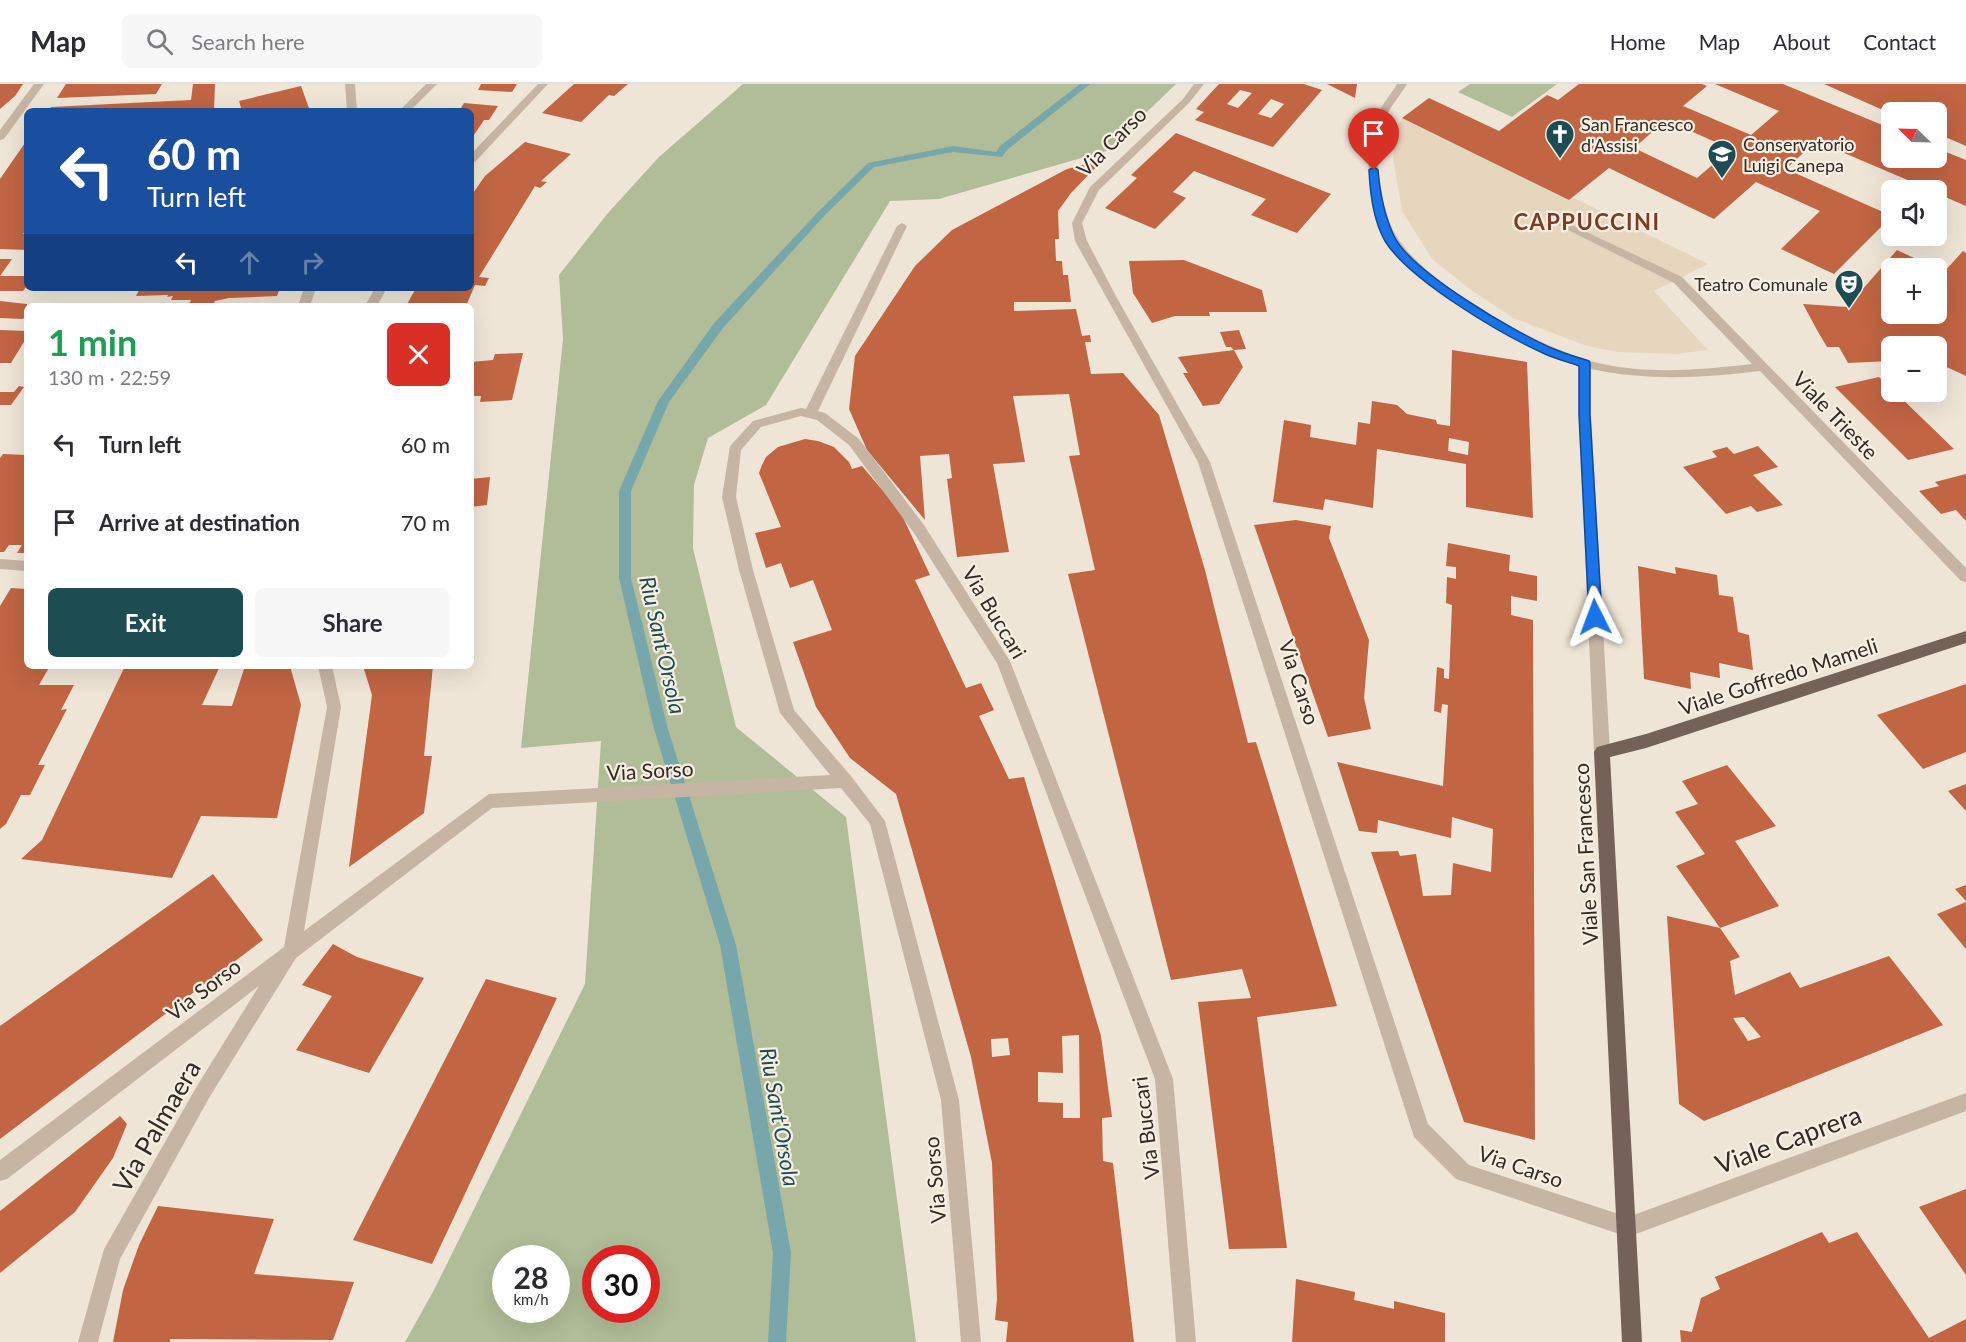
<!DOCTYPE html>
<meta charset="utf-8">
<style>
:root{--surface:#fff;--page:#f7f7f7;--text:#2b2b33;--muted:#7c7c81;--line:#e1e1e2;--accent:#1d4d52}
body{margin:0;font-family:Lato,sans-serif;background:var(--page);color:var(--text);height:100vh;display:flex;flex-direction:column;font-size:22px;white-space:nowrap}
*{box-sizing:border-box;margin:0}
p{font-size:20px;color:var(--muted)}
.icon{flex:none;width:33px;height:33px;fill:none;stroke:currentColor;stroke-width:2;stroke-linecap:round;stroke-linejoin:round}
.map{position:relative;flex:1;overflow:hidden}
.drawer{position:absolute;left:24px;top:219px;width:450px;height:366px;display:flex;flex-direction:column;background:var(--surface);border-radius:9px;box-shadow:0 6px 24px #0002}
.drawer>*{flex:none}
.hud{position:absolute;left:24px;top:24px;width:450px;height:183px;border-radius:9px;box-shadow:0 6px 24px #0002;background:#1a4fa0;color:#fff;overflow:hidden}
.needle{width:39px;rotate:293deg}
.tools{position:absolute;left:1881px;top:18px;display:grid;gap:12px}
.tools a{display:grid;place-items:center;width:66px;height:66px;border-radius:9px;background:var(--surface);box-shadow:0 6px 24px #0002;font-size:30px}
.speed{position:absolute;left:492px;top:1161px;display:flex;gap:12px;font-size:30px;font-weight:700;text-align:center}
.speed>*{display:grid;place-content:center;width:78px;height:78px;border-radius:50%;background:var(--surface);box-shadow:0 6px 24px #0002;line-height:1}
.speed small{font-size:15px;font-weight:400}
.speed .limit{border:9px solid #d22;background:#fff;color:#111}
.pin{position:absolute;display:grid;place-items:center;width:51px;height:51px;color:#fff;margin:-62px -26px;border-radius:50% 50% 50% 0;rotate:-45deg;box-shadow:0 0 6px #0007}
.pin .icon{rotate:45deg}
.me{position:absolute;width:66px;margin:-33px;rotate:357deg;stroke-linejoin:round;filter:drop-shadow(0 0 4px #0008)}
.turn{display:flex;align-items:center;gap:21px;height:126px;padding:0 24px;font-size:27px}
.turn .icon{width:78px;height:78px;stroke-width:2.5}
.turn b{display:block;font-size:42px;line-height:51px}
.lanes{display:flex;align-items:center;height:57px;padding:0 24px;background:#0003;justify-content:center;gap:30px;direction:ltr}
.lanes .off{opacity:.35}
.round{display:grid;place-items:center;flex:none;width:63px;height:63px;border-radius:9px;background:var(--page)}
.headline{display:flex;align-items:center;justify-content:space-between;height:102px;padding:0 24px}
h1{font-size:36px;font-weight:700;line-height:45px;color:#1e9e55}
.cta{display:flex;gap:12px;margin-top:auto;padding:12px 24px}
.cta a{flex:1;height:69px;border-radius:9px;background:var(--accent);color:#fff;font-size:24px;font-weight:700;line-height:69px;text-align:center}
.cta a+a{background:var(--page);color:var(--text)}
ul{padding:0;list-style:none}
li{display:flex;align-items:center;gap:18px;height:78px;padding:0 24px}
li div{flex:1}
li b{display:block;font-size:22px}
li em{font-style:normal}
header{display:flex;align-items:center;gap:36px;box-sizing:border-box;height:84px;padding:0 30px;background:var(--surface);border-bottom:2px solid var(--line)}
header strong{font-size:28px}
nav{display:flex;gap:33px;margin-inline-start:auto;font-size:21px}
.search{width:420px;height:54px;background:var(--page);display:flex;align-items:center;gap:15px;box-sizing:border-box;padding:0 21px;border-radius:9px;color:var(--muted);font-size:22px}
.map>svg:first-child{display:block}
.green{fill:#b0bd98;fill-rule:evenodd}
.plaza{fill:#e7d6be}
.lines{fill:none;stroke-linecap:round;stroke-linejoin:round}
.stream{fill:#77a7ab;fill-rule:evenodd}
.building{fill:#c16543;fill-rule:evenodd}
.minor{fill:#c7b5a4;fill-rule:evenodd}
.major{fill:#746157;fill-rule:evenodd}
.route{fill:#1a73e8;stroke:#114b97;stroke-width:1.5}
.labels{text-anchor:middle;dominant-baseline:central;stroke-width:4.5;stroke-linejoin:round;paint-order:stroke}
.far-poi-label{font-size:18px;fill:#322a25;stroke:#f8efe3;text-anchor:start}
.street-label{font-size:21px;fill:#322a25;stroke:#f8efe3}
.far-district-label{font-size:22px;font-weight:bold;letter-spacing:1.5px;fill:#7e3a22;stroke:#f8efe3}
.water-label{font-size:22px;font-style:italic;fill:#1d4d52;stroke:#f8efe3}
.near-street-label{font-size:26px;fill:#322a25;stroke:#f8efe3}
</style>
<header>
<strong>Map</strong>
<div class="search"><svg class="icon" aria-label="search" viewBox="0 0 24 24"><circle cx="10" cy="10" r="6"/><path d="M15 15l6 6"/></svg>Search here</div>
<nav><a>Home</a><a>Map</a><a>About</a><a>Contact</a></nav>
</header>
<div class="map">
<svg width="1966" height="1258" viewBox="0 0 1966 1258">
<rect width="100%" height="100%" fill="#efe5d7"/>
<g class="green">
<path d="M743,0H1176L1106,67L939,115L890,117L766,321L708,354L694,401L693,464L736,643L846,733L916,1258H405L435,1204L585,900L601,657L521,664L563,255L559,191L608,129L659,73ZM506,1174H556V1226H506ZM596,1174H646V1226H596Z"/>
<polygon points="1470,0 1557,0 1512,33 1458,8"/>
</g>
<polygon class="plaza" points="1402,34 1569,116 1572,113 1708,180 1654,207 1708,266 1676,270 1617,268 1587,262 1513,234 1467,203 1432,175 1402,127 1393,74 1394,50"/>
<g class="lines">
<polygon class="stream" points="1080,0 1090,0 1007,66 1002,73 953,68 874,83 824,132 723,244 669,318 631,407 631,494 668,645 736,861 791,1169 786,1258 768,1258 773,1169 720,861 654,645 619,494 619,407 658,317 715,238 818,128 868,79 953,62 996,68 1000,62"/>
</g>
<g class="building">
<polygon points="0,0 23,0 15,12 0,25"/>
<polygon points="66,0 162,0 156,10 57,14"/>
<polygon points="193,0 215,0 214,27 48,27 51,23 191,16"/>
<polygon points="481,0 517,0 512,8 478,6"/>
<polygon points="574,0 628,0 614,12 609,11 581,38 542,29"/>
<path d="M1219,0H1304L1322,6L1273,63L1195,36L1204,28L1196,25ZM1240,6L1252,9L1238,24L1227,20ZM1271,15L1284,20L1271,34L1258,30Z"/>
<polygon points="1327,0 1357,0 1355,14"/>
<path d="M1579,0H1702L1707,2L1683,22L1751,51L1779,27L1715,0H1783L1892,45V74H1936V64L1966,76V122L1936,109V106H1931L1816,57L1786,85L1892,132L1834,190L1781,165L1820,127L1756,98L1714,135L1609,84L1569,116L1402,34L1429,14L1499,47L1547,11L1558,16ZM1666,36L1731,65L1697,94L1634,64Z"/>
<polygon points="1824,0 1966,0 1966,62 1936,49 1936,28 1892,30"/>
<polygon points="301,2 310,27 242,27 239,17"/>
<polygon points="464,19 498,22 489,36 484,36 474,51 471,51 471,27 459,27"/>
<polygon points="1176,49 1331,110 1297,149 1251,131 1266,115 1194,87 1173,108 1186,114 1155,145 1105,124 1137,94 1131,91"/>
<polygon points="27,56 27,145 23,150 27,150 27,166 0,165 0,95"/>
<polygon points="525,58 571,70 541,97 547,98 540,104 535,102 479,193 489,194 485,202 475,201 466,222 406,222 416,204 471,204 471,112 485,92"/>
<polygon points="1103,76 1071,109 1058,127 1059,155 1055,155 1056,177 1062,177 1063,191 1068,191 1071,218 1014,218 1014,227 1076,225 1082,252 1090,251 1091,258 1085,258 1091,290 1123,289 1159,331 1205,486 1248,659 1256,658 1337,922 1257,933 1287,1164 1229,1165 1198,918 1251,914 1242,885 1171,896 1068,490 1095,486 1069,372 1080,371 1069,310 1013,312 1025,378 993,380 1009,468 957,473 947,395 952,394 949,370 920,372 925,436 867,366 849,325 855,272 915,182 952,146 1067,85"/>
<path d="M1897,166L1944,188L1963,167L1966,169V292L1936,278V262H1892V277L1848,279L1839,263H1827L1817,246L1803,220L1847,223ZM1892,184H1936V230H1892Z"/>
<polygon points="0,175 12,175 0,192 27,192 27,202 23,207 0,207"/>
<polygon points="1184,176 1262,206 1267,228 1209,228 1210,232 1175,232 1152,239 1133,209 1129,177"/>
<polygon points="140,204 280,204 277,212 229,214 215,217 214,219 189,220 191,216 171,216 173,212 167,213 168,211 136,212"/>
<polygon points="0,217 27,220 27,230 23,235 0,234"/>
<polygon points="0,246 27,247 27,253 11,279 0,279"/>
<polygon points="1239,246 1246,265 1234,266 1231,263 1226,263 1220,248"/>
<polygon points="1234,266 1243,283 1219,320 1203,322 1183,289 1188,289 1178,273"/>
<path d="M1452,266L1527,278L1533,434L1466,423V380L1377,365L1373,424L1325,415L1323,426L1273,418L1284,336L1311,341L1310,353L1356,361L1358,338L1370,340L1372,317L1397,321L1407,330L1436,336L1437,340L1450,342ZM1449,354L1469,358L1468,371L1448,367Z"/>
<polygon points="523,269 512,316 480,318 481,312 471,312 471,278 493,276 495,270"/>
<polygon points="1879,293 1892,305 1892,308 1895,308 1954,365 1908,376 1835,303"/>
<polygon points="19,302 24,303 11,321 0,321 0,308 14,308"/>
<path d="M805,355L818,357L834,363L849,378L852,385L862,382L900,427L930,491L915,496L966,604L981,599L994,626L979,632L1009,695L1024,693L1101,952L1112,1033L1102,1034L1103,1077L1113,1079L1134,1258H1006L1008,1238L995,1236L997,1215L992,1079L971,973L896,710L850,674L816,623L793,558L832,546L813,496L790,504L781,479L766,484L755,449L781,443L759,389L762,381L766,373L778,363ZM1079,951L1080,1034H1063V1019L1038,1018V988L1063,989L1062,952ZM1008,954L1010,971L992,973L991,955Z"/>
<polygon points="1758,362 1778,383 1753,391 1783,421 1757,428 1751,422 1726,430 1683,383 1717,373 1712,367 1727,363 1734,370"/>
<polygon points="3,370 27,371 27,469 17,469 22,461 9,461 4,468 0,468 0,374"/>
<polygon points="1966,390 1966,437 1956,426 1941,430 1919,407 1939,402 1935,398"/>
<polygon points="490,393 487,421 471,423 471,395"/>
<polygon points="1296,436 1331,442 1329,454 1369,556 1364,614 1371,645 1328,653 1254,441"/>
<polygon points="1448,459 1510,471 1509,487 1537,492 1537,517 1511,512 1511,531 1533,536 1535,1056 1464,1038 1371,768 1398,767 1400,772 1416,770 1423,812 1451,811 1453,779 1491,788 1493,745 1452,733 1451,754 1378,736 1377,749 1359,747 1337,678 1443,702 1448,621 1442,620 1441,629 1434,627 1437,583 1444,585 1444,594 1449,595 1452,521 1446,519 1447,493 1456,495 1456,483 1446,482"/>
<polygon points="1638,482 1676,490 1675,483 1717,491 1719,511 1733,513 1738,548 1749,551 1753,586 1719,579 1720,594 1690,588 1691,605 1644,595"/>
<polygon points="11,504 27,505 27,582 50,582 39,601 74,601 61,626 67,625 38,681 45,681 30,711 21,711 6,740 0,745 0,522"/>
<polygon points="125,582 220,582 202,621 232,622 245,582 290,582 301,621 277,734 201,732 172,794 21,775 42,756"/>
<polygon points="363,582 433,582 424,672 432,672 424,729 349,783 372,611"/>
<polygon points="1966,600 1966,668 1923,685 1877,631"/>
<path d="M1727,681L1776,742L1735,757L1779,822L1720,844L1740,873L1730,877L1735,911L1790,888L1800,904L1889,872L1943,941L1704,1037L1679,1020L1667,832L1720,844L1676,782L1705,770L1675,728L1698,720L1682,697ZM1744,933L1761,953L1748,957L1733,934Z"/>
<polygon points="1966,700 1966,727 1948,707"/>
<polygon points="213,790 263,856 0,1055 0,942"/>
<polygon points="1966,801 1966,817 1955,805"/>
<polygon points="1966,818 1966,865 1937,830"/>
<polygon points="333,860 357,873 424,894 369,989 296,966 332,912 302,901"/>
<polygon points="486,895 557,914 432,1180 353,1156"/>
<polygon points="120,1032 127,1040 113,1074 75,1128 0,1189 0,1127"/>
<polygon points="1966,1105 1966,1191 1919,1123"/>
<polygon points="158,1122 274,1135 254,1190 354,1198 333,1256 170,1255 170,1258 113,1258 123,1206 139,1161"/>
<polygon points="1822,1148 1829,1159 1857,1148 1929,1254 1966,1235 1966,1258 1681,1258 1680,1246 1692,1248 1701,1214 1720,1205 1715,1193"/>
<polygon points="1296,1195 1355,1208 1354,1216 1394,1225 1394,1217 1445,1229 1445,1258 1292,1258"/>
</g>
<g class="lines">
<g class="minor">
<polygon points="34,0 44,0 4,55 0,56 0,46"/>
<polygon points="345,0 355,0 357,27 347,27"/>
<polygon points="426,0 437,0 410,27 399,27"/>
<polygon points="538,0 548,0 475,78 471,79 471,70"/>
<polygon points="1194,0 1204,0 1189,19 1099,106 1082,139 1087,157 1117,214 1210,378 1428,1040 1469,1081 1628,1133 1966,1009 1966,1027 1628,1153 1456,1095 1414,1053 1198,378 1075,157 1072,139 1090,103 1183,15"/>
<path d="M1397,0H1407C1398,15 1384,30 1380,47C1373,74 1382,130 1397,153C1426,201 1540,264 1594,278C1645,291 1700,286 1752,280L1674,199L1554,139L1555,137H1563L1682,193L1966,484V498L1961,497L1760,287C1703,294 1647,297 1591,285V331L1610,668L1607,673L1602,675L1597,673L1594,668L1579,331V282C1545,272 1515,254 1484,236C1423,199 1373,167 1369,89C1369,76 1366,61 1370,48C1374,30 1388,15 1397,0Z"/>
<polygon points="902,139 907,142 818,327 825,329 859,355 924,441 1010,577 1173,995 1196,1258 1176,1258 1155,995 997,579 914,449 849,361 817,336 801,332 761,343 741,366 736,413 753,486 794,626 851,692 885,737 959,1016 981,1258 961,1258 941,1016 870,740 841,704 492,724 296,874 209,1014 120,1175 98,1258 78,1258 104,1165 197,1002 259,902 7,1095 0,1097 0,1076 284,863 327,623 318,582 332,582 341,623 304,847 489,710 830,691 780,629 739,486 722,413 730,362 753,337 801,324 806,325 897,142"/>
<polygon points="304,204 316,204 310,222 298,222"/>
<polygon points="375,204 387,204 377,222 365,222"/>
<polygon points="0,475 27,477 27,487 0,485"/>
</g>
<polygon class="major" points="1966,547 1966,559 1646,664 1610,673 1642,1258 1622,1258 1594,668 1597,663 1646,650"/>
</g>
<path class="route" d="M1374,83L1378,86C1380,109 1384,131 1394,152C1410,187 1517,250 1554,265C1565,270 1577,273 1589,277L1590,279V331L1602,533L1600,537H1591L1589,533L1579,331V282C1568,278 1556,275 1545,270C1502,251 1409,196 1385,157C1373,136 1370,109 1369,86Z"/>
<defs>
<g id="church-pin" transform="scale(1.5)"><path d="M0 17L-7.5 6A9.5 9.5 0 1 1 7.5 6Z" fill="#1d4d52" stroke="#f8efe3"/><path d="M-1.2-6h2.4v3.5h3.3v2.4h-3.3V6h-2.4V-.1h-3.3v-2.4h3.3Z" fill="#fff"/></g>
<g id="university-pin" transform="scale(1.5)"><path d="M0 17L-7.5 6A9.5 9.5 0 1 1 7.5 6Z" fill="#1d4d52" stroke="#f8efe3"/><path d="M0-5L7-2L0 1L-7-2ZM-4 1L0 2.5L4 1V4Q0 6-4 4Z" fill="#fff"/></g>
<g id="theatre-pin" transform="scale(1.5)"><path d="M0 17L-7.5 6A9.5 9.5 0 1 1 7.5 6Z" fill="#1d4d52" stroke="#f8efe3"/><path d="M-5-5.5Q0-4 5-5.5V0Q5 5 0 6Q-5 5-5 0ZM-3.3-2.5H-1v1.5H-3.3ZM1-2.5H3.3v1.5H1ZM-2.8 1Q0 5.5 2.8 1Z" fill="#fff"/></g>
</defs>
<g fill-rule="evenodd">
<use href="#church-pin" x="1560" y="50"/>
<use href="#university-pin" x="1722" y="70"/>
<use href="#theatre-pin" x="1849" y="200"/>
</g>
<g class="labels">
<g class="far-poi-label">
<text x="1581" y="40">San Francesco<tspan x="1581" dy="21">d'Assisi</tspan></text>
<text x="1743" y="60">Conservatorio<tspan x="1743" dy="21">Luigi Canepa</tspan></text>
<text x="1828" y="200" text-anchor="end">Teatro Comunale</text>
</g>
<g class="street-label">
<text transform="translate(1111 57) rotate(-45)">Via Carso</text>
<text transform="translate(1836 331) rotate(46)">Viale Trieste</text>
<text transform="translate(995 528) rotate(59)">Via Buccari</text>
<text transform="translate(1778 592) rotate(-18)">Viale Goffredo Mameli</text>
<text transform="translate(1300 598) rotate(72)">Via Carso</text>
<text transform="translate(650 686) rotate(-3)">Via Sorso</text>
<text transform="translate(1585 770) rotate(-93)">Viale San Francesco</text>
<text transform="translate(203 905) rotate(-37)">Via Sorso</text>
<text transform="translate(1145 1044) rotate(-97)">Via Buccari</text>
<text transform="translate(1521 1082) rotate(19)">Via Carso</text>
<text transform="translate(934 1096) rotate(-95)">Via Sorso</text>
</g>
<g class="far-district-label">
<text x="1587" y="137">CAPPUCCINI</text>
</g>
<g class="water-label">
<text transform="translate(663 561) rotate(77)">Riu Sant'Orsola</text>
<text transform="translate(780 1033) rotate(80)">Riu Sant'Orsola</text>
</g>
<g class="near-street-label">
<text transform="translate(156 1042) rotate(-60)">Via Palmaera</text>
<text transform="translate(1788 1055) rotate(-20)">Viale Caprera</text>
</g>
</g>
</svg>
<div class="tools">
<a><svg class="needle" viewBox="-14 -14 28 28"><path d="M0-13l5 13h-10z" fill="#e53935"/><path d="M0 13l5-13h-10z" fill="#7c7c81"/></svg></a>
<a><svg class="icon" aria-label="sound" viewBox="0 0 24 24"><path d="M4 9h4l5-4v14l-5-4H4zM17 9q2 3 0 6"/></svg></a>
<a>+</a>
<a>−</a>
</div>
<div class="speed"><div>28<small>km/h</small></div><div class="limit">30</div></div>
<div class="pin" style="left:1374px;top:86px;background:#d93025"><svg class="icon" aria-label="arrive" viewBox="0 0 24 24"><path d="M6 21V4h12l-3 4 3 4H6"/></svg></div>
<svg class="me" style="left:1595px;top:533px" viewBox="-20 -20 40 40"><path d="M0-17L14 15 0 8-14 15z" fill="#1a73e8" stroke="#fff" stroke-width="4"/></svg>
<div class="hud">
<div class="turn"><svg class="icon" aria-label="left" viewBox="0 0 24 24"><path d="M17 20v-9H6M10 6l-5 5 5 5"/></svg><div><b>60 m</b>Turn left</div></div>
<div class="lanes"><svg class="icon" aria-label="left" viewBox="0 0 24 24"><path d="M17 20v-9H6M10 6l-5 5 5 5"/></svg><svg class="icon off" aria-label="ahead" viewBox="0 0 24 24"><path d="M12 20V5M6 11l6-6 6 6"/></svg><svg class="icon off" aria-label="right" viewBox="0 0 24 24"><path d="M7 20v-9h11M14 6l5 5-5 5"/></svg></div>
</div>
<section class="drawer">
<div class="headline"><div><h1>1 min</h1><p>130 m · 22:59</p></div><a class="round" style="background:#d93025;color:#fff"><svg class="icon" aria-label="close" viewBox="0 0 24 24"><path d="M6 6l12 12M18 6L6 18"/></svg></a></div>
<ul>
<li><svg class="icon" aria-label="left" viewBox="0 0 24 24"><path d="M17 20v-9H6M10 6l-5 5 5 5"/></svg><div><b>Turn left</b></div><em>60 m</em></li>
<li><svg class="icon" aria-label="arrive" viewBox="0 0 24 24"><path d="M6 21V4h12l-3 4 3 4H6"/></svg><div><b>Arrive at destination</b></div><em>70 m</em></li>
</ul>
<div class="cta"><a>Exit</a><a>Share</a></div>
</section>
</div>
